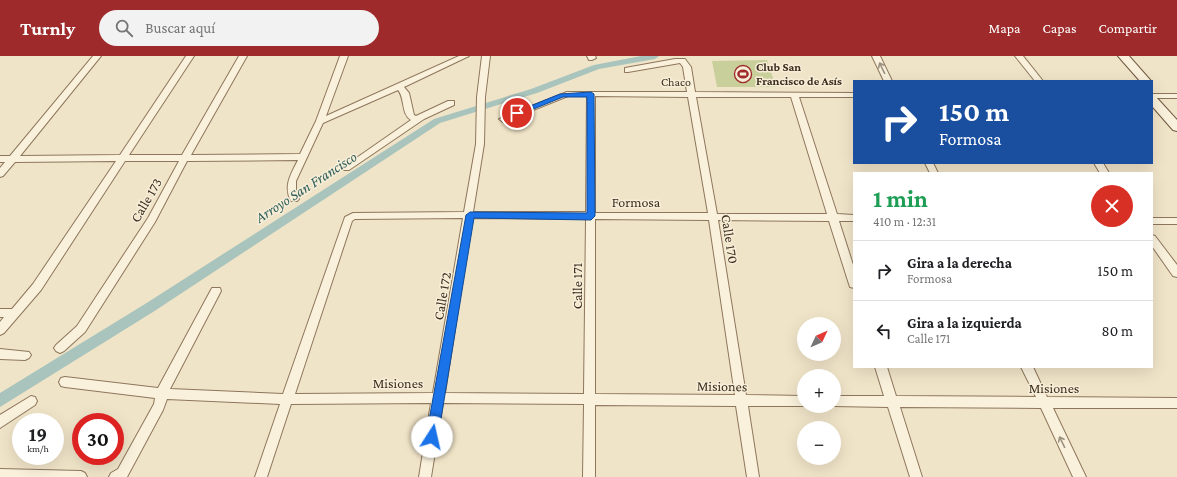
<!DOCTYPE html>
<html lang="es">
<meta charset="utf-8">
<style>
:root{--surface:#fff;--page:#f2f2f2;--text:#202124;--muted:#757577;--line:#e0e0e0;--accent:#9e2a2b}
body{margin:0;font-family:"Crimson Pro",serif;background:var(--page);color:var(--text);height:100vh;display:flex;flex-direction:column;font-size:15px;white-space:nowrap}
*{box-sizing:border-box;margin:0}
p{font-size:13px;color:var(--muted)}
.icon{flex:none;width:22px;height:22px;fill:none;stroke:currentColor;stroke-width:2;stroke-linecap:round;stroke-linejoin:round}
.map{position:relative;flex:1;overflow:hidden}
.sheet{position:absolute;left:853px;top:116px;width:300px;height:196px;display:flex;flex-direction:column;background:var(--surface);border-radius:0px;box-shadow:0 4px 16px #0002}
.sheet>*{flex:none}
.guide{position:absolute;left:853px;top:24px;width:300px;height:84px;border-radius:0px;box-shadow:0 4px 16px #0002;background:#1a4fa0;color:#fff;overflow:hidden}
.needle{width:26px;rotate:46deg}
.tools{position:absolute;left:797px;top:261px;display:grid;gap:8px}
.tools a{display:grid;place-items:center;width:44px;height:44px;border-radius:50%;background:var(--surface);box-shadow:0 4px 16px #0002;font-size:20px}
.speed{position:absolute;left:12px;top:357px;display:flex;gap:8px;font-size:20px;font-weight:700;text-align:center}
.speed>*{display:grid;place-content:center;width:52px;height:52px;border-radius:50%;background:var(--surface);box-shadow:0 4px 16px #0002;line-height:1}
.speed small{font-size:10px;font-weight:400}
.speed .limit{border:6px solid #d22;background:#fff;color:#111}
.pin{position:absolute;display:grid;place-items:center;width:34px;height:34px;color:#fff;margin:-17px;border:2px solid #fff;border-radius:50%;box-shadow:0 1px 4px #0007}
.me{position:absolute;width:44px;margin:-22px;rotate:10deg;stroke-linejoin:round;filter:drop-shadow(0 0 3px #0008)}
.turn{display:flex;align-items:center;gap:14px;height:84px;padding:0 20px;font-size:18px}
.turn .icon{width:52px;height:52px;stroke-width:2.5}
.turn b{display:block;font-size:28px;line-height:34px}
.round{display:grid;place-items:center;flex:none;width:42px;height:42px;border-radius:21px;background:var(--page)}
.head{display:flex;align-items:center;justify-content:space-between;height:68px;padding:0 20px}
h1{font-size:24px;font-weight:700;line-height:30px;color:#1e9e55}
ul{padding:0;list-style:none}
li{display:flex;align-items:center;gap:12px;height:60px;padding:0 20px;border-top:1px solid var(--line)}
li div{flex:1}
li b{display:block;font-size:15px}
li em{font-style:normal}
header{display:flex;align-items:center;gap:24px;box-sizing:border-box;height:56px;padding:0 20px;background:var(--accent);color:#fff}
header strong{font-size:19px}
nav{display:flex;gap:22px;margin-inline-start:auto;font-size:14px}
.search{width:280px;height:36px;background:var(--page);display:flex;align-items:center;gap:10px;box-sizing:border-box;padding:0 14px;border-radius:22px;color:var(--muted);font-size:15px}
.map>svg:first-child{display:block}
.green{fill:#c9cf9b}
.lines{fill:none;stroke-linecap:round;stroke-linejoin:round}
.canal{fill:#a9c4bc;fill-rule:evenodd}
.street-casing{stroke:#8d765c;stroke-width:2}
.secondary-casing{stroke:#6f573f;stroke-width:2}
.street{fill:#faf1dc;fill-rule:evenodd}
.secondary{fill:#faf1dc;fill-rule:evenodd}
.oneway{stroke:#9c907e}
.route{fill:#1a73e8;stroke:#114b97}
.labels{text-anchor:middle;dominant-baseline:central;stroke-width:3;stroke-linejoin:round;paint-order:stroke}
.far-poi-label{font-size:12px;font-weight:bold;fill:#3d2e20;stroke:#f7eed8;text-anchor:start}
.far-street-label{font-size:12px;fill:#3d2e20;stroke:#f7eed8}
.street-label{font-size:14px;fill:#3d2e20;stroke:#f7eed8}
.water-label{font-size:15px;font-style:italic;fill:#2f5d5a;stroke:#f7eed8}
</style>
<header>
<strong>Turnly</strong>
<div class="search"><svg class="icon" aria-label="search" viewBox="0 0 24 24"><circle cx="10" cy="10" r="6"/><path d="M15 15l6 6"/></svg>Buscar aquí</div>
<nav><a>Mapa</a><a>Capas</a><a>Compartir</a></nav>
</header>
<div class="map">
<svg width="1177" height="421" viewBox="0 0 1177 421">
<rect width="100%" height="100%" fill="#f0e4c8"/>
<polygon class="green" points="767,4 776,31 717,31 712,5"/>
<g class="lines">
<polygon class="canal" points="641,0 659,0 655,3 599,13 537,37 440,67 153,256 0,351 0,337 145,248 434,63 531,33 594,9"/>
<g class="street-casing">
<g id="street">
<path d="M93,0H101L20,100L120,99L186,0H194L129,99H182L239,0H247L191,99L300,98L316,65L340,0H348L326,60L459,0H469L404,31L409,37L414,59L416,60L448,45H454V49L424,63L349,114H343L342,112L411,64C401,58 405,42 398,34L323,67L296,125V134L299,143L297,145H291C283,130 291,118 298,104L187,105L155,166L85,276L64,295L60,297L56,295L54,292L56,289L77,270L148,162L179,105H125L41,234L4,277L0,279V266L4,261H0V253H12L33,228L116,105L15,106L3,120L0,121V112L5,106H0V100H10Z"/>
<path d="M482,0H490L485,41L484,88L473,156H586L587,40H568L506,65L503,66L499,63L567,36H687L683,11L680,7L628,16H625V12L675,3H685L691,11L695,36L854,37V41H799L837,158L854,159V165H839L854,212V232L850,231L849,228L829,165L718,164L746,339L804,340V350H748L759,421H747L736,350L595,349V421H583L584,348L443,347L431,421H419L431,347L291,348L267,421H255L280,348L167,343L163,354L127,421H109L111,417L118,413L154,348L155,342L65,331L61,330L59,326L61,322L65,321L158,332L212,232H220L221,235L170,333L283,338L345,161L353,157L464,156L476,88L477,41ZM595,40L688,41L708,157H595ZM696,41H791L827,158H717ZM463,162L433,337L295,338L352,165L355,163ZM472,162L586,163L584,338L445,337ZM595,163L709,164L735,339L595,338Z"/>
<polygon points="587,0 595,0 596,2 592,4 589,4"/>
<polygon points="872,0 880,0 892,25 884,25"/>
<polygon points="1015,0 1023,0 1043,25 1035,25"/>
<rect x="1152" y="38" width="25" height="4"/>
<polygon points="925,107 933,107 938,117 930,117"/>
<polygon points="1094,107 1103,107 1109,117 1100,117"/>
<rect x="1152" y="162" width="25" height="6"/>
<polygon points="1152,179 1155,180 1177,209 1177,221 1173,220 1152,190"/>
<polygon points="0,293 29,296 31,299 29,302 25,304 0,303"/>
<polygon points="875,311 887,311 896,340 1036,341 1021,311 1033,311 1047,341 1177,342 1177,352 1053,352 1086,421 1073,421 1041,352 900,351 922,421 910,421 888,351 833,350 834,340 884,340"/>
<polygon points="31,340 35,341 37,345 35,349 0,372 0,359"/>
<polygon points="0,413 81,415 85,417 87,421 0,421"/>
</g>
</g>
<g class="secondary-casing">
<g id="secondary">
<polygon points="1118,0 1129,0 1151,25 1140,25"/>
<polygon points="1152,40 1156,41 1177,64 1177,75 1173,74 1152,50"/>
</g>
</g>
<use href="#street" class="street"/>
<use href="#secondary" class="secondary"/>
</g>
<defs><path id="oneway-shaft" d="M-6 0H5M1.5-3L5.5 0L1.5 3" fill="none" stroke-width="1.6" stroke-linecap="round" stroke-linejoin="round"/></defs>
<g class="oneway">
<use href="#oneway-shaft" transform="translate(882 12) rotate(-116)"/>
<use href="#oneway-shaft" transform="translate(1062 386) rotate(-116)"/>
</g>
<polygon class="route" points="591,36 594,38 595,160 591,164 474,162 438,381 436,385 432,387 428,385 426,381 466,159 470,156 587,157 587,41 563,41 519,59 513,57 560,38"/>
<defs>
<g id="stadium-ring" transform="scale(0.9)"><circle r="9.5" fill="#f7eed8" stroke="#9e2a2b" stroke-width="1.5"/><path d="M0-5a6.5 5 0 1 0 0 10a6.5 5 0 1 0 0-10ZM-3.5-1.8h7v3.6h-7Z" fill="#9e2a2b"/></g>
</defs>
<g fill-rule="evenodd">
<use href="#stadium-ring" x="743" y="18"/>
</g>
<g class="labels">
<g class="far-poi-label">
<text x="756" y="11">Club San<tspan x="756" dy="14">Francisco de Asís</tspan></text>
</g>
<g class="far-street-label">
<text x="676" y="26">Chaco</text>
</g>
<g class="street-label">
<text transform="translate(146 144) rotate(-60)">Calle 173</text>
<text x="636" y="146">Formosa</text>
<text transform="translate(730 183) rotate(81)">Calle 170</text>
<text transform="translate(577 230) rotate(-90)">Calle 171</text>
<text transform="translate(442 240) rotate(-80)">Calle 172</text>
<text x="398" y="327">Misiones</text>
<text transform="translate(722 330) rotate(1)">Misiones</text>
<text x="1054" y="332">Misiones</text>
</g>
<g class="water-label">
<text transform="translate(306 131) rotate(-33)">Arroyo San Francisco</text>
</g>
</g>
</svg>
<div class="tools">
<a><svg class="needle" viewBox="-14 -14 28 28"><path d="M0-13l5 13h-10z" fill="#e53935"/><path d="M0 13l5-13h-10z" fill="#757577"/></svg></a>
<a>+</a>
<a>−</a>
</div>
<div class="speed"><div>19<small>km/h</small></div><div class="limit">30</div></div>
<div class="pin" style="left:517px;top:57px;background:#d93025"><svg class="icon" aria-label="arrive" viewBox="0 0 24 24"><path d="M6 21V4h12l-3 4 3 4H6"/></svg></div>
<svg class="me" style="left:432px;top:381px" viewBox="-20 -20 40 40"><circle r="19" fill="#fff"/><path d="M0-13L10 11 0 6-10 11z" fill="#1a73e8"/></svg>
<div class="guide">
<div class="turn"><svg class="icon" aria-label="right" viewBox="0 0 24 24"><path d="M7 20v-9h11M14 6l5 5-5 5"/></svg><div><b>150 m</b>Formosa</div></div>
</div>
<section class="sheet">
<div class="head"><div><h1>1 min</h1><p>410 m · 12:31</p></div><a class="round" style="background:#d93025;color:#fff"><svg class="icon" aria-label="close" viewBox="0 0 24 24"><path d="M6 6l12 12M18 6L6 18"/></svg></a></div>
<ul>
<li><svg class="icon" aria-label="right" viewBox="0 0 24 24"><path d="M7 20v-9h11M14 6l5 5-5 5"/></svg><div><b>Gira a la derecha</b><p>Formosa</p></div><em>150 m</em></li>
<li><svg class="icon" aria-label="left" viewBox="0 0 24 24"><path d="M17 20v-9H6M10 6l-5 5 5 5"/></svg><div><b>Gira a la izquierda</b><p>Calle 171</p></div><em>80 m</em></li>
</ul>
</section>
</div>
